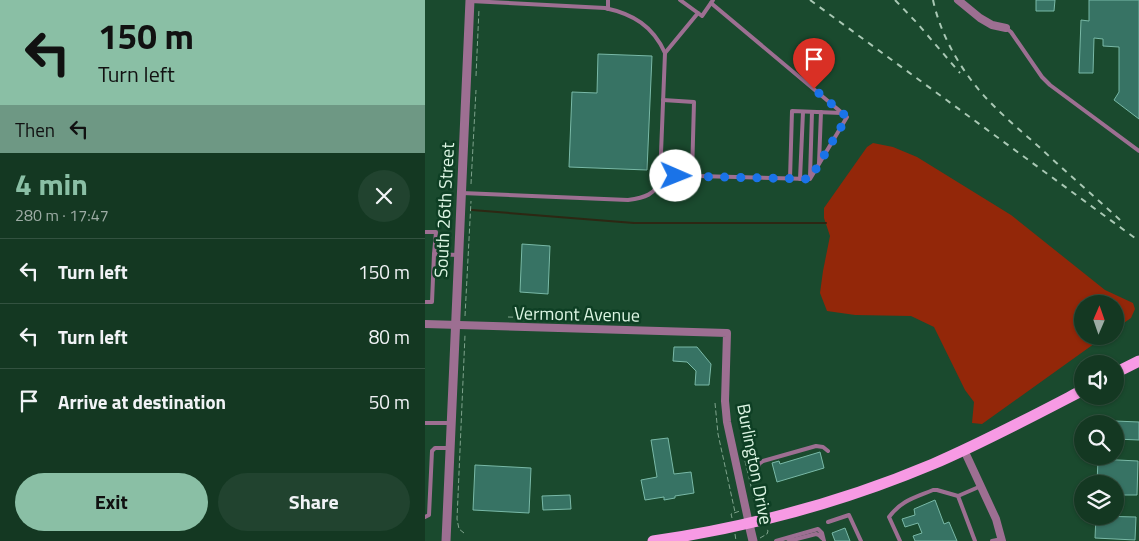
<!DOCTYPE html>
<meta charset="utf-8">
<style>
:root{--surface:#143822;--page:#21432f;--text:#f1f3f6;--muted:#9daca5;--line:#335240;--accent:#8abfa5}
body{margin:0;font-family:"Titillium Web",sans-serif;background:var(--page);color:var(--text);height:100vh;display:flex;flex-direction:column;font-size:19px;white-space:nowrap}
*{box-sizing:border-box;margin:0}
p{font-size:16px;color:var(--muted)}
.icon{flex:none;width:28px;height:28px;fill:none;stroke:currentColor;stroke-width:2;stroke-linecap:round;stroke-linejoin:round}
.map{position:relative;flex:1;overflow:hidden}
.panel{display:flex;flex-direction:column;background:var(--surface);width:425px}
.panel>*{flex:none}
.banner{background:#8abfa5;color:#111;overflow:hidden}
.needle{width:32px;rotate:2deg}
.controls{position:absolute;left:649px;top:295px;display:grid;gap:10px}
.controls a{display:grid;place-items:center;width:50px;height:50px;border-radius:50%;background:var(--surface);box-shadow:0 1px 4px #0004,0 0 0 1px var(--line);font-size:25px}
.pin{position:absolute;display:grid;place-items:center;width:42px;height:42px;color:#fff;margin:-51px -21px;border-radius:50% 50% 50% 0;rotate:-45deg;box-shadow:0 0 5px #0007}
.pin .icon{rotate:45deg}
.me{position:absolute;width:55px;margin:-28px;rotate:91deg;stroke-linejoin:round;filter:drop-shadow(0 0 4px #0008)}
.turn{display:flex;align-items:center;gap:18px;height:105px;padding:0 15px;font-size:22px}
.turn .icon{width:65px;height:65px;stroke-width:2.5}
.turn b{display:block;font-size:35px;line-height:42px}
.then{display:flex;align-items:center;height:48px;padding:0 15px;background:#0003;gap:10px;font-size:19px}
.round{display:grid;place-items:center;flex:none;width:52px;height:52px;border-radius:26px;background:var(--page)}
.head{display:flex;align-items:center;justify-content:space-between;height:85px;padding:0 15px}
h1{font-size:30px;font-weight:700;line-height:38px;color:var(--accent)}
.primary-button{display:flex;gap:10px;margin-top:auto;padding:10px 15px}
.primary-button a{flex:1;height:58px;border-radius:30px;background:var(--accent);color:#111;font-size:20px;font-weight:700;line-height:58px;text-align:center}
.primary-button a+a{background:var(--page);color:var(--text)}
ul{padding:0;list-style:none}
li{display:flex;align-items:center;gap:15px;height:65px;padding:0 15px;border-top:1px solid var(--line)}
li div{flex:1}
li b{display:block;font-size:19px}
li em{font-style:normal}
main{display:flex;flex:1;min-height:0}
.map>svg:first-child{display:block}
.green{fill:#932709}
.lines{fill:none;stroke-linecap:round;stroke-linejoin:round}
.stream{stroke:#2d2713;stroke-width:2}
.building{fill:#377364;stroke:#79b9a7}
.path{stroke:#7ea38c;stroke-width:1;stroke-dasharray:5 2.5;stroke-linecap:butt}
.service{stroke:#9d6f92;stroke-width:4}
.minor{stroke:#9d6f92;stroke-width:8}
.tertiary{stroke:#9d6f92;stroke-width:9}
.primary{stroke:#f79ae4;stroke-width:11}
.rail{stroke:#a9c8b4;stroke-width:2;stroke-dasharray:6 6;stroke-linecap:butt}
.route{stroke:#1a73e8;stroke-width:9;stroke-dasharray:0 16.2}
.labels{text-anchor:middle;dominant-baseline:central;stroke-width:5;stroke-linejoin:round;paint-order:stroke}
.street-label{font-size:18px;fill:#ddf6e4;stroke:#0e3f24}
</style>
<main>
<section class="panel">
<div class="banner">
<div class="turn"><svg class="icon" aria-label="left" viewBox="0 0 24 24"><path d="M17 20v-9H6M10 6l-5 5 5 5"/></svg><div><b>150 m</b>Turn left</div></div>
<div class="then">Then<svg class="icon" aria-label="left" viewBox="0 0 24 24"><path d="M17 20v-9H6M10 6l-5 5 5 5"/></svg></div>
</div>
<div class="head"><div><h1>4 min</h1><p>280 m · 17:47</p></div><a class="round"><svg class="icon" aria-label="close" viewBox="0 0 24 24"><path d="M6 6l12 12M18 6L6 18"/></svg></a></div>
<ul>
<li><svg class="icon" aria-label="left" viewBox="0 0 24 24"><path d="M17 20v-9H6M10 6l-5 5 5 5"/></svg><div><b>Turn left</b></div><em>150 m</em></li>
<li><svg class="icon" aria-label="left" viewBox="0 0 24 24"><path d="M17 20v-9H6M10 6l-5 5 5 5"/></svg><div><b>Turn left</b></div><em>80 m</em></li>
<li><svg class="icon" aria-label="arrive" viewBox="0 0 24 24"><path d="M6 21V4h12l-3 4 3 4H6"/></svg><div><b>Arrive at destination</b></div><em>50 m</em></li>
</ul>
<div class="primary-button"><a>Exit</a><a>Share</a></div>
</section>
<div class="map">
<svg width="714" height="541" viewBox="0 0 714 541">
<rect width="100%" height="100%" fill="#1a4a2e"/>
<polygon class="green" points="448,143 468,147 492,157 586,215 680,290 708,303 710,309 706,318 690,329 690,304 658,304 658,336 680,336 557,424 547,423 549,402 540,390 509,327 486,316 430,315 402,311 395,293 398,271 405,236 399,218 399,208 442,147"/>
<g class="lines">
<polyline class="stream" points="47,210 209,223 401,223"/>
</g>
<g class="building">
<polygon points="611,0 630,0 629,11 611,11"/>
<polygon points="664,0 714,0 714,119 689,100 694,92 694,47 678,46 678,39 669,38 668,73 654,73 656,20 664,21"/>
<polygon points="173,54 227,56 222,170 144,167 147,92 172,93"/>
<polygon points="97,244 125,246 123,294 95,292"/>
<polygon points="249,347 272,347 286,364 284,385 270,385 271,371 262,362 248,361"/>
<polygon points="690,421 714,422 714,440 690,439"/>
<polygon points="243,438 249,474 266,472 269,493 250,496 250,498 239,500 239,497 220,500 216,480 232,477 226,440"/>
<polygon points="395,452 399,468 352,482 347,463 354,461 355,464"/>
<polygon points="673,459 713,461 712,495 690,495 690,484 672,484"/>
<polygon points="50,465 106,468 104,513 48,510"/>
<polygon points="145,495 146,509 118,510 117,496"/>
<polygon points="510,500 519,524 524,522 532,541 490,541 488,536 497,533 493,523 480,527 477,519 490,515 489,509"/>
<polygon points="671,516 711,517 710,540 670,538"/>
<polygon points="420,528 425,541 410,541 407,533"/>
</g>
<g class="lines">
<g class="path">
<polyline points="51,76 54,9"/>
<polyline points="46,184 51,90"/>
<polyline points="40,316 46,201"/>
<polyline points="83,317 166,319"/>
<polyline points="290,403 293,434 310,512"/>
<polyline points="320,461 331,507 333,508 335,511"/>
<polyline points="307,518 306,514 315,511"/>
<polyline points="39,533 34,529 32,519 40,335"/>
<polyline points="310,534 311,541"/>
<polyline points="335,538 342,534 343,531 342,529"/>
</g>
<g class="service">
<polyline points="183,9 183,0"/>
<polyline points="273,13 277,16 288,0"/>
<polyline points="581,28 586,32 617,77 625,85 714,151"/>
<polyline points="240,53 273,13 255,0"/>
<polyline points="238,100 269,102 267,176"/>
<polyline points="394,163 396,112"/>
<polyline points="235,175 385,179 422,117 286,3"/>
<polyline points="385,177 387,112"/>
<polyline points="365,179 367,111 417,113"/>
<polyline points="375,179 378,112"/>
<path d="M37,193L203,200C218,198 232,195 235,178L240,53C228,26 208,14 180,8L45,1"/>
<polyline points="0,232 11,232 9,254"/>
<polyline points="0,302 7,302 9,254 33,255"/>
<polyline points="0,423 25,423"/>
<polyline points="334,466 334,464 338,461 391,446 398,447 403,451"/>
<polyline points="533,496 556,486"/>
<polyline points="0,517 4,515 7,451 10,448 24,448"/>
<polyline points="403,522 424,515 436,541"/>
<polyline points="363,539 368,540 391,534 394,535 397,538"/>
<polyline points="351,541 393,529 397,533 399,541"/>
<path d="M475,541L464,517C477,500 489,498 508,490H512L533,496L550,541"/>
<polyline points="567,541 577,539"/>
</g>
<g class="minor">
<polyline points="533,0 555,18 567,25 581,28"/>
<polyline points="0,324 302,333 300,401 302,422 324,524"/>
<polyline points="539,450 571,519 577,541"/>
</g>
<g class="tertiary">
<polyline points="324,524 328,541"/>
<polyline points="21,541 45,0"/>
</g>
<g class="primary">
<polyline points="690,373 714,361"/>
<path d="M228,541C325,527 418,502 508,464C559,442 608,416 658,390"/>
</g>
<g class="rail">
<polyline points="385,0 714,241"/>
<polyline points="470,0 492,23 535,73"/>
<path d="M508,0C516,37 537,72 562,99C578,116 596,131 613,146C640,171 668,195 695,220"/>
</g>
</g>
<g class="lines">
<polyline class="route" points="251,176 385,179 422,117 389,89"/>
</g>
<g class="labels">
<g class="street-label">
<text transform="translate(19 210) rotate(-87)">South 26th Street</text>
<text transform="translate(152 314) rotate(1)">Vermont Avenue</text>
<text transform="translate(330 464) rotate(79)">Burlington Drive</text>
</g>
</g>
</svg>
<div class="controls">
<a><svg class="needle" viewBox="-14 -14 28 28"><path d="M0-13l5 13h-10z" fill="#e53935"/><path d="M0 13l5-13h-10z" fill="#9daca5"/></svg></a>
<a><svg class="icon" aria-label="sound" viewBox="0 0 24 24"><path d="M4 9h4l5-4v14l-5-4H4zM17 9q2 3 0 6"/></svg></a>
<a><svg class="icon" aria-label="search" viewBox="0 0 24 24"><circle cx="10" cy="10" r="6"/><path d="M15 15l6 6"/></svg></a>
<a><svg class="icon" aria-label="layers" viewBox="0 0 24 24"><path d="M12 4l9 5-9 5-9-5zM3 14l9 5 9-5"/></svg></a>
</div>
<div class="pin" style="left:389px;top:89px;background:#d93025"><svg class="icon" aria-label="arrive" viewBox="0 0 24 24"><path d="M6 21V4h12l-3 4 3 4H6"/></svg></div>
<svg class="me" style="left:251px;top:176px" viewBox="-20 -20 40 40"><circle r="19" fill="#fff"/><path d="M0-13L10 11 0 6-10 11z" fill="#1a73e8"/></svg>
</div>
</main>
